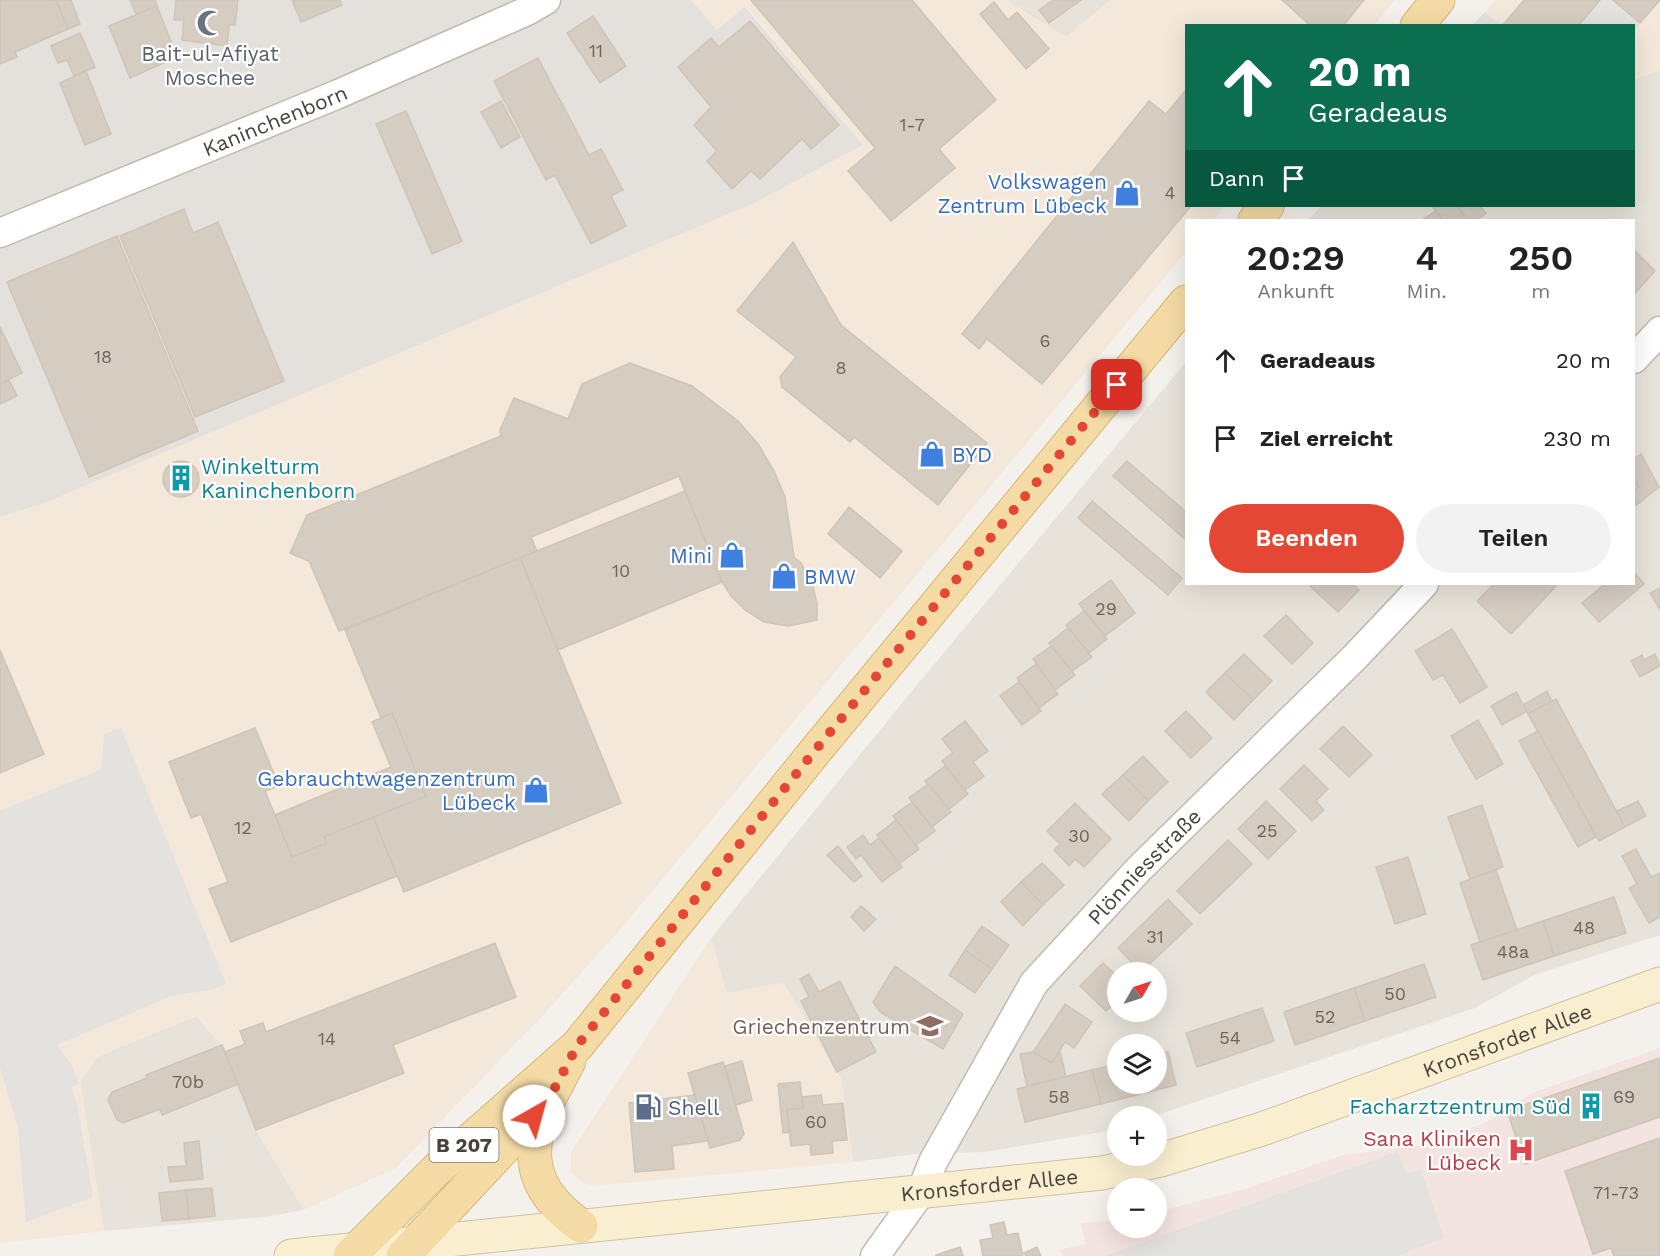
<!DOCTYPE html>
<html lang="de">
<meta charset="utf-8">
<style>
:root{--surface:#fff;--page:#f2f2f2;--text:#222;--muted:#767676;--accent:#e44733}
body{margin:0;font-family:"Work Sans",sans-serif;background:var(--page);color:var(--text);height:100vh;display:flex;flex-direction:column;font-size:22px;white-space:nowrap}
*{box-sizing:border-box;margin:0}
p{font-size:20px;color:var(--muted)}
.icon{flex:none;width:33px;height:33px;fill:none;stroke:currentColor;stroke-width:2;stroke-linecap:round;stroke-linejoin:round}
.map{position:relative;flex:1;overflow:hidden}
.details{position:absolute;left:1185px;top:219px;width:450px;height:366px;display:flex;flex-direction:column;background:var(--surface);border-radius:0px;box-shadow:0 6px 24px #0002}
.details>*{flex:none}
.hud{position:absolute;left:1185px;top:24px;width:450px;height:183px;border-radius:0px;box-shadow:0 6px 24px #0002;background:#0b6e4f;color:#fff;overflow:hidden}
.needle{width:39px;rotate:51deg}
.fabs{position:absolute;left:1107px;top:962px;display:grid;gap:12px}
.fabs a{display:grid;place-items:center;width:60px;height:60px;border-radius:50%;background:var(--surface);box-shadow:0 6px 24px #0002;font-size:30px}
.pin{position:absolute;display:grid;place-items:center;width:51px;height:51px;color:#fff;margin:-26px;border-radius:12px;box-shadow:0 3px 9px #0006}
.me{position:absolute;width:66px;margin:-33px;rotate:38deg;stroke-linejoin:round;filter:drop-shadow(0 0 4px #0008)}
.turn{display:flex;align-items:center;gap:21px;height:126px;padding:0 24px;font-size:27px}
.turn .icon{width:78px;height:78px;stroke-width:2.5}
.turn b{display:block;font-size:42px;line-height:51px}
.then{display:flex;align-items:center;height:57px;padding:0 24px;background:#0003;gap:12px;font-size:22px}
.eta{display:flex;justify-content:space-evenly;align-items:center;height:102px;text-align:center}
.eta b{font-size:36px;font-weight:600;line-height:42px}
.button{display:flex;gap:12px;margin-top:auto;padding:12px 24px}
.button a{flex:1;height:69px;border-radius:36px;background:var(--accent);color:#fff;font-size:24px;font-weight:600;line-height:69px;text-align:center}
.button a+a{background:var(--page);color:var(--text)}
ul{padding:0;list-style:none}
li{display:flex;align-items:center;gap:18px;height:78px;padding:0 24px}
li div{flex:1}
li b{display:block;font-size:22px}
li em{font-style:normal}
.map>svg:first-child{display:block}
.residential{fill:#e8e3da;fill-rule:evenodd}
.commercial{fill:#f3e8da}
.industrial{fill:#e4e1dd}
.medical{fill:#f3e3e1}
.parking{fill:#e4e2df}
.building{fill:#d5cdc2;stroke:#cfc4b6;stroke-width:1.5}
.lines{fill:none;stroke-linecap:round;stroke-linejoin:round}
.street-casing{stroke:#bfb9af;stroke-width:31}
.secondary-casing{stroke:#cfc1a0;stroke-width:35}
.primary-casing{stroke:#d8b776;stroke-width:35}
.street{stroke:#fff;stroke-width:28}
.secondary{stroke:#f9eed0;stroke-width:33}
.primary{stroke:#f4dba5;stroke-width:33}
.route{stroke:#e44733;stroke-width:10;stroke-dasharray:0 18}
.labels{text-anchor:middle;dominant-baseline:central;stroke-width:4.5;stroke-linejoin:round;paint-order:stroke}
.number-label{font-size:18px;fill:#6b655c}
.shield{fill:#fff;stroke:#7f7b75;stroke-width:1.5}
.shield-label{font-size:20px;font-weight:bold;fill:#48423a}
.worship-label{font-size:21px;fill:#5b616d;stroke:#fff}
.street-label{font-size:21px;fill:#48423a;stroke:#fff}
.shop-label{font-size:21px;fill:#366cbe;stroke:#fff;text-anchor:end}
.culture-label{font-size:21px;fill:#0d838f;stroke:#fff;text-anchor:start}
.education-label{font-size:21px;fill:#785e54;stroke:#fff;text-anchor:end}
.service-label{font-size:21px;fill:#4e5e75;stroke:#fff;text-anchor:start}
.health-label{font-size:21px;fill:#be3a42;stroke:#fff;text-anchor:end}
</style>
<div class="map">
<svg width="1660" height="1256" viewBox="0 0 1660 1256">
<rect width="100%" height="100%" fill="#f4f1ec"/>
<g class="residential">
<polygon points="1006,0 1111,0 1066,37"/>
<path d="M1660,70V935L1534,975L1475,1008L1154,1116H1118L1117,1128L1113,1130L986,1152L916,1154L853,1162L841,1078L726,993L711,938L902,703L1186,362V584H1634V220H1308L1321,206H1634V80ZM1118,972H1156V1011H1118ZM1118,1044H1156V1083H1118Z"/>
<polygon points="196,1016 222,1045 256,1130 304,1210 266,1217 104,1231 80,1082 97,1057"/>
</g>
<g class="commercial">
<polygon points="691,0 1006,0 1066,37 1111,0 1395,0 1374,25 1186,26 1186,206 1225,206 1213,220 1186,220 1186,252 624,925 546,1012 396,1168 304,1210 256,1130 222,1045 196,1016 97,1057 80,1082 104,1231 0,1243 0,517 42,504 752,204 863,145 746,7 717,31"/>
<polygon points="1495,0 1660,0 1660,70 1634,80 1634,26 1473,26"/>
<polygon points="711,938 727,993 783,982 841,1078 853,1162 592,1186 580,1181 571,1172 571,1152"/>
</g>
<polygon class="industrial" points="0,0 691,0 717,30 745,7 863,145 752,204 42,504 0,517"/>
<polygon class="medical" points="1660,1048 1660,1256 1062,1256 1059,1250 1085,1244 1081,1223 1117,1220 1118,1227 1156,1227 1157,1212 1245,1189 1343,1155 1423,1145 1485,1123 1532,1093"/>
<g class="parking">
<polygon points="1600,0 1613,0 1640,23 1634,32 1634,26 1578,26"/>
<polygon points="1485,12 1501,25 1473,25"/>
<polygon points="121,728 226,984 210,990 171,996 57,1045 72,1066 79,1083 71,1087 77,1104 93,1197 26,1222 18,1127 0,1068 0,811 102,769 104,734"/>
<polygon points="1397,1152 1406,1173 1421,1170 1444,1238 1396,1256 1105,1256"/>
</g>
<g class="building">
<polygon points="0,0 56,0 68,29 15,52 17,57 0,64"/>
<polygon points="56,0 71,0 80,24 68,29"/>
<polygon points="130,0 155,0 157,6 136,14"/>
<polygon points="176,0 238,0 235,25 229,25 227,46 182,40 184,20 174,20"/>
<polygon points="292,0 340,0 342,5 301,22"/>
<polygon points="751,0 912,0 996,100 939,149 955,168 891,221 848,171 875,148"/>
<polygon points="1053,0 1081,0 1049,23 1039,10"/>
<polygon points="1282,0 1364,0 1343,26 1311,26"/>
<polygon points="1524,0 1600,0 1578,26 1502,26"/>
<polygon points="1613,0 1660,0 1640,23"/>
<polygon points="994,2 1008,20 1017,12 1049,49 1026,69 980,14"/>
<polygon points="157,6 177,57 130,78 109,26"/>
<polygon points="593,16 626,66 600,83 567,33"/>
<polygon points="750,21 839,125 811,149 802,139 760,179 751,171 732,189 707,161 717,151 694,125 711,107 678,67 711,38 719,47"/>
<polygon points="80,33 95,67 74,76 67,60 58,63 51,46"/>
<polygon points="538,58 589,155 601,149 623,190 611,196 626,226 591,244 555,175 546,180 494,81"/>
<polygon points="86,71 111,134 85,145 60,83"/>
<polygon points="1186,90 1186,206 1191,206 1042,384 987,339 979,349 962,334 1149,101 1166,114"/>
<polygon points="501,101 520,137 501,148 481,112"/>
<polygon points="406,111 462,241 432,254 376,124"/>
<polygon points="1432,206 1457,206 1468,220 1443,220"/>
<polygon points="1457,206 1480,206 1486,213 1476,220 1468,220"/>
<polygon points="184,209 193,233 218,222 284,381 195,417 120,236"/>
<polygon points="1436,211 1443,220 1422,220"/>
<polygon points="117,236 198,431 89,477 7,282"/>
<polygon points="793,242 841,325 987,443 938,505 854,437 850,442 782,387 780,377 796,357 737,311"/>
<polygon points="1634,250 1655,271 1634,294"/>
<polygon points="0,327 22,373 0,384"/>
<polygon points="630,363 692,386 738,421 758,444 774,471 785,497 794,557 801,563 813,586 817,604 817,620 789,626 764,622 745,610 731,596 722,582 679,476 531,537 537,551 339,631 309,561 290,553 307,515 501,436 500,430 514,398 568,419 582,384"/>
<polygon points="9,380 17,396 0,404 0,384"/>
<polygon points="1641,454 1659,487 1635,506 1634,492 1639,487 1634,479 1634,459"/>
<polygon points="1127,461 1186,512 1186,540 1113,476"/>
<circle cx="181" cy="479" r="18"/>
<polygon points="1634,479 1639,487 1634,492"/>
<polygon points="685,491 722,582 558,650 520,558"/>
<polygon points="1092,501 1182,578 1168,595 1078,518"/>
<polygon points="849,507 902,551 880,578 828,534"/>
<polygon points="520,558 621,803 404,892 373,817 426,796 392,713 381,718 345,630"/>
<polygon points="1634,572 1644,584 1599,622 1582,603 1605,584 1634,584"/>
<polygon points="1111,580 1135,613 1105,636 1079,604"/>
<polygon points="1312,584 1353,584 1359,590 1338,612 1310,586"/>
<polygon points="1494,584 1558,584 1511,634 1477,601"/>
<polygon points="1660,588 1660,610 1650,593"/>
<polygon points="1084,611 1107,639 1089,653 1066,625"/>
<polygon points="1286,615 1313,643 1292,664 1264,636"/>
<polygon points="1068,628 1092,657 1072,671 1049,643"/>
<polygon points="1452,629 1487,687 1460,703 1443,675 1433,680 1415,651"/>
<polygon points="1051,646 1075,675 1055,690 1033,659"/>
<polygon points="0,650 44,754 0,773"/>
<polygon points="1244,654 1272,681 1253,700 1225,673"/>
<polygon points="1655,654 1660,666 1640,677 1631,661 1642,655 1644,660"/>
<polygon points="1036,664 1058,694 1039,708 1017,678"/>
<polygon points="1225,673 1253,700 1234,720 1206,692"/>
<polygon points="1019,682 1041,711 1022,725 1000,696"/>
<polygon points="1547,691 1552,701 1528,714 1523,705"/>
<polygon points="1516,692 1527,711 1502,725 1491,706"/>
<polygon points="1556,699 1625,827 1599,841 1528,714"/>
<polygon points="1186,711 1212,738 1191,758 1165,731"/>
<polygon points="392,713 426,796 324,837 327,843 292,857 275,815 391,767 372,722"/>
<polygon points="1478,720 1503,764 1476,779 1451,736"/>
<polygon points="965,721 988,751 973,762 984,776 965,790 942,761 953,753 942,739"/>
<polygon points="1343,726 1372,755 1349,777 1320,749"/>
<polygon points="255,728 279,786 265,791 292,857 327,843 324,837 373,817 397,876 231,942 209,889 228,882 201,814 191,818 169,762"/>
<polygon points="1538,731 1596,837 1578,847 1519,741"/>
<polygon points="1143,756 1168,782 1148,801 1123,775"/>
<polygon points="1304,765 1328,789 1316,801 1324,810 1312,821 1280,789"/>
<polygon points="945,766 968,794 949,809 925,781"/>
<polygon points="1123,775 1148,801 1129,821 1102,794"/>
<polygon points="928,784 951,812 932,827 909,798"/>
<polygon points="1266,801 1296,831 1268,859 1238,829"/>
<polygon points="1638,801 1646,816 1625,827 1617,811"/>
<polygon points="912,802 935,831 916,845 893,816"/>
<polygon points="1075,803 1111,839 1084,867 1075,859 1069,866 1054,850 1060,844 1047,831"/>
<polygon points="1482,805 1503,867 1470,879 1448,817"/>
<polygon points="896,820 919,849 899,864 877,835"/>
<polygon points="863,835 870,845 879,838 902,867 882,882 861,855 856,859 847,847"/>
<polygon points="1228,840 1252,864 1200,914 1177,891"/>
<polygon points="838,846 862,876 854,882 827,855"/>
<polygon points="1636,849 1651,877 1660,873 1660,917 1649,923 1629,888 1637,884 1622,856"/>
<polygon points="1408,857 1426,914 1395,924 1376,867"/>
<polygon points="1042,863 1064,885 1043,905 1021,882"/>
<polygon points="1496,870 1517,930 1480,942 1460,883"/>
<polygon points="1021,882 1043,905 1023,926 1001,902"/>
<polygon points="1614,897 1626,933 1554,956 1543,921"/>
<polygon points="1168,899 1192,924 1141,972 1118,948"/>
<polygon points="861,906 876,919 864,931 851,917"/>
<polygon points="1543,921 1554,956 1483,980 1471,945"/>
<polygon points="982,926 1009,945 992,969 965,950"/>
<polygon points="495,943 516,997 393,1045 404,1073 256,1130 225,1052 245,1044 240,1031 263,1023 266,1032"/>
<polygon points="965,950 992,969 975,993 949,975"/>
<polygon points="1103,963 1118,977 1118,999 1106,1011 1080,986"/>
<polygon points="1424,964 1436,997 1365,1021 1354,988"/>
<polygon points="895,966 963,1014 943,1049 880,1012 873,1002"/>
<polygon points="809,974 819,992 840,981 876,1052 837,1072 801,1001 809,997 800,979"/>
<polygon points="1354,988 1365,1021 1295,1045 1284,1012"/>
<polygon points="1065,1004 1092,1022 1074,1048 1065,1042 1052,1063 1033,1052"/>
<polygon points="1262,1008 1274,1041 1197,1067 1186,1033"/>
<polygon points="222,1045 238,1084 162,1115 160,1109 123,1123 117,1120 108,1100 112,1092 147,1078 146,1075"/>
<polygon points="1060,1051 1066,1077 1027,1086 1020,1054 1033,1052 1052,1063"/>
<polygon points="1168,1052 1176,1085 1101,1104 1092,1070 1118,1064 1118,1083 1156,1083 1156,1054"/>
<polygon points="1660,1058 1660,1117 1525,1164 1507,1111"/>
<polygon points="742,1061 752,1100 736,1105 725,1066"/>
<polygon points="723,1062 744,1134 740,1140 710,1148 688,1073"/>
<polygon points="1092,1070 1101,1104 1025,1122 1017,1089"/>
<polygon points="800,1082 803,1108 787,1110 789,1132 783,1133 778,1084"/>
<polygon points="695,1095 708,1141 672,1146 674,1169 635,1172 629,1103"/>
<polygon points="821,1095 823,1105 843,1103 847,1140 832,1141 833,1153 811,1155 810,1144 791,1146 787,1110 803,1108 802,1097"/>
<polygon points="1660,1138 1660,1256 1614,1256 1611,1248 1593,1254 1565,1171"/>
<polygon points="199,1141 203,1179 170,1182 168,1167 186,1166 184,1143"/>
<polygon points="212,1188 215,1216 189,1219 186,1190"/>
<polygon points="186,1190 189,1219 162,1221 159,1193"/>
<polygon points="1004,1222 1007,1235 1018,1233 1023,1256 983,1256 980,1240 993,1238 990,1225"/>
<polygon points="960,1247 963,1256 936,1256 936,1255"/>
<polygon points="1037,1247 1041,1256 1026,1256 1024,1253"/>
</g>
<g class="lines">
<g class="street-casing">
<g id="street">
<path id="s1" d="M0,233L336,95L527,11L546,0"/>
<polyline points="1634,359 1660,331"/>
<path id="s2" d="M875,1256L921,1192L933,1162L1034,983L1139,869L1355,657L1424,584"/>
</g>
</g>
<g class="secondary-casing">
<g id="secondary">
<path id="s3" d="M291,1256L1102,1173L1161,1160L1262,1129L1660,984"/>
</g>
</g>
<g class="primary-casing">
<g id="primary">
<polyline points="1417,26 1438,0"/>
<polyline points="1255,220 1267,206"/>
<path d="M545,1107C523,1160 536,1194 581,1226"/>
<polyline points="350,1256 435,1171 577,1046 817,749 1186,302"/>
<polyline points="403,1256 548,1101 569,1061"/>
</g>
</g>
<use href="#street" class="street"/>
<use href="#secondary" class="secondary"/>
<use href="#primary" class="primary"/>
</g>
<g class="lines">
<polyline class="route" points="534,1116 548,1101 577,1046 817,748 1117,385"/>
</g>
<defs>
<g id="mosque-bare" transform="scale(2.07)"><path d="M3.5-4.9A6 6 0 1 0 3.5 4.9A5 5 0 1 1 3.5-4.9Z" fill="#6b7280" stroke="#fff" stroke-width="2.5" paint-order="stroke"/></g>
<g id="shop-bare" transform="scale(2.07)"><path d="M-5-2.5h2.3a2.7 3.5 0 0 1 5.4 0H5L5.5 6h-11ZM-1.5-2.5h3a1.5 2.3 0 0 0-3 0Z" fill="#3f7fe0" stroke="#fff" stroke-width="2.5" paint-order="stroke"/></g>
<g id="building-bare" transform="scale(2.07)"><path d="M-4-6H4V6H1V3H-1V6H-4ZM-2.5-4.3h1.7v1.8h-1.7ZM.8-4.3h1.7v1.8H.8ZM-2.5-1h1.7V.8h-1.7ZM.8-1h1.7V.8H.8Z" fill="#0f9aa8" stroke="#fff" stroke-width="2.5" paint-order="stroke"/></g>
<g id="school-bare" transform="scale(2.07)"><path d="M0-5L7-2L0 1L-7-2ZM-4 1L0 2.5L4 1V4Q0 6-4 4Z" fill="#8d6e63" stroke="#fff" stroke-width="2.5" paint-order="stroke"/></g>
<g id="fuel-bare" transform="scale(2.07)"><path d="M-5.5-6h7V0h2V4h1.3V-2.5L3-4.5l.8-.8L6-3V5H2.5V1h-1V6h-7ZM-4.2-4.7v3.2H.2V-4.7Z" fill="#5c6f8a" stroke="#fff" stroke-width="2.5" paint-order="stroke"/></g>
<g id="hospital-bare" transform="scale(2.07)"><path d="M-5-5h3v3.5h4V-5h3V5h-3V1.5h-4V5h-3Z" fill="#e0444e" stroke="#fff" stroke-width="2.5" paint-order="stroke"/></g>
</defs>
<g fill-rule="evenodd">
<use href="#mosque-bare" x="210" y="23"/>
<use href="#shop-bare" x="1127" y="193"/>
<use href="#shop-bare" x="932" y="454"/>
<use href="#building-bare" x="181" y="478"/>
<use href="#shop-bare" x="732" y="555"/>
<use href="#shop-bare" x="784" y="576"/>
<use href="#shop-bare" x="536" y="790"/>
<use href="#school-bare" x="930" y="1026"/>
<use href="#building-bare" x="1591" y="1106"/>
<use href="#fuel-bare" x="648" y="1107"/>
<use href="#hospital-bare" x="1521" y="1150"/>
</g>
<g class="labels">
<g class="number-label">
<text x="596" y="50">11</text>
<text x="912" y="124">1-7</text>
<text x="1170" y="192">4</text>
<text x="1045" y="340">6</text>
<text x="103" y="356">18</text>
<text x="841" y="367">8</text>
<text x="621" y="570">10</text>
<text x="1106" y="608">29</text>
<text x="243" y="827">12</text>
<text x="1267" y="830">25</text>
<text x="1079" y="835">30</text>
<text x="1584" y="927">48</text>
<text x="1155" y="936">31</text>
<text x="1513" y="951">48a</text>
<text x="1395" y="993">50</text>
<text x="1325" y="1016">52</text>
<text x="1230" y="1037">54</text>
<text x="327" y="1038">14</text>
<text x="188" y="1081">70b</text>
<text x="1059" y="1096">58</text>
<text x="1624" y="1096">69</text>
<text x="816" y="1121">60</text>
<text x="1616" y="1192">71-73</text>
</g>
<rect class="shield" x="429.5" y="1128" width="69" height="34" rx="4.5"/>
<g class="shield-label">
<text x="464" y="1145">B 207</text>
</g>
<g class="worship-label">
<text x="210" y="53">Bait-ul-Afiyat<tspan x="210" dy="24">Moschee</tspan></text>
</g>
<g class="street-label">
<text stroke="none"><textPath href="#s1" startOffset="297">Kaninchenborn</textPath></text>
<text stroke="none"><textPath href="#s2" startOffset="477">Plönniesstraße</textPath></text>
<text stroke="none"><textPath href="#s3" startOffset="1242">Kronsforder Allee</textPath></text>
<text stroke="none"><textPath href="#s3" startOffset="702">Kronsforder Allee</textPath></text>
</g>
<g class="shop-label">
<text x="1107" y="181">Volkswagen<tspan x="1107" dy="24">Zentrum Lübeck</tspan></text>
<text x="952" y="454" text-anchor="start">BYD</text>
<text x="712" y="555">Mini</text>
<text x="804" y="576" text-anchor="start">BMW</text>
<text x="516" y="778">Gebrauchtwagenzentrum<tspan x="516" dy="24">Lübeck</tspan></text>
</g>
<g class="culture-label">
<text x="201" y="466">Winkelturm<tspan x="201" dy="24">Kaninchenborn</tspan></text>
<text x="1571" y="1106" text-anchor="end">Facharztzentrum Süd</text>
</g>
<g class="education-label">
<text x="910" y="1026">Griechenzentrum</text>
</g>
<g class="service-label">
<text x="668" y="1107">Shell</text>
</g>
<g class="health-label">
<text x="1501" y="1138">Sana Kliniken<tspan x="1501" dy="24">Lübeck</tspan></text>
</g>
</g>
</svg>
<div class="fabs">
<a><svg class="needle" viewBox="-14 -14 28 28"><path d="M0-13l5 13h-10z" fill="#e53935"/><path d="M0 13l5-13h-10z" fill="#767676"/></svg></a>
<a><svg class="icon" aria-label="layers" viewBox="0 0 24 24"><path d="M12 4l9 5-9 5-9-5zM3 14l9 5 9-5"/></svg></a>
<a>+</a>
<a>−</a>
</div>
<div class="pin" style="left:1117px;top:385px;background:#d93025"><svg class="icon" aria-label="arrive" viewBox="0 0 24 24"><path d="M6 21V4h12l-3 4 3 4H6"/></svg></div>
<svg class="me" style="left:534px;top:1116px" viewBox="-20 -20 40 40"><circle r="19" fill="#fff"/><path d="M0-13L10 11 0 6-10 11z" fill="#e44733"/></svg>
<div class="hud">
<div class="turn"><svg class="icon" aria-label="ahead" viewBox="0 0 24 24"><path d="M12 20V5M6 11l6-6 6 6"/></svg><div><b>20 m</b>Geradeaus</div></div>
<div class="then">Dann<svg class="icon" aria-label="arrive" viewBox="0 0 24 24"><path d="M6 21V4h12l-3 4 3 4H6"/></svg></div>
</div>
<section class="details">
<div class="eta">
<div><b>20:29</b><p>Ankunft</p></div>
<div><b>4</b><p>Min.</p></div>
<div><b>250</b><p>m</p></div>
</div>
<ul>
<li><svg class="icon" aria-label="ahead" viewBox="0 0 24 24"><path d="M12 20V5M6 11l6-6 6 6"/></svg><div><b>Geradeaus</b></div><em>20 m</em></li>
<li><svg class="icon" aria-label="arrive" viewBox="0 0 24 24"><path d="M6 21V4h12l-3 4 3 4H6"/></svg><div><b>Ziel erreicht</b></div><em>230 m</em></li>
</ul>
<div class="button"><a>Beenden</a><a>Teilen</a></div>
</section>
</div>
